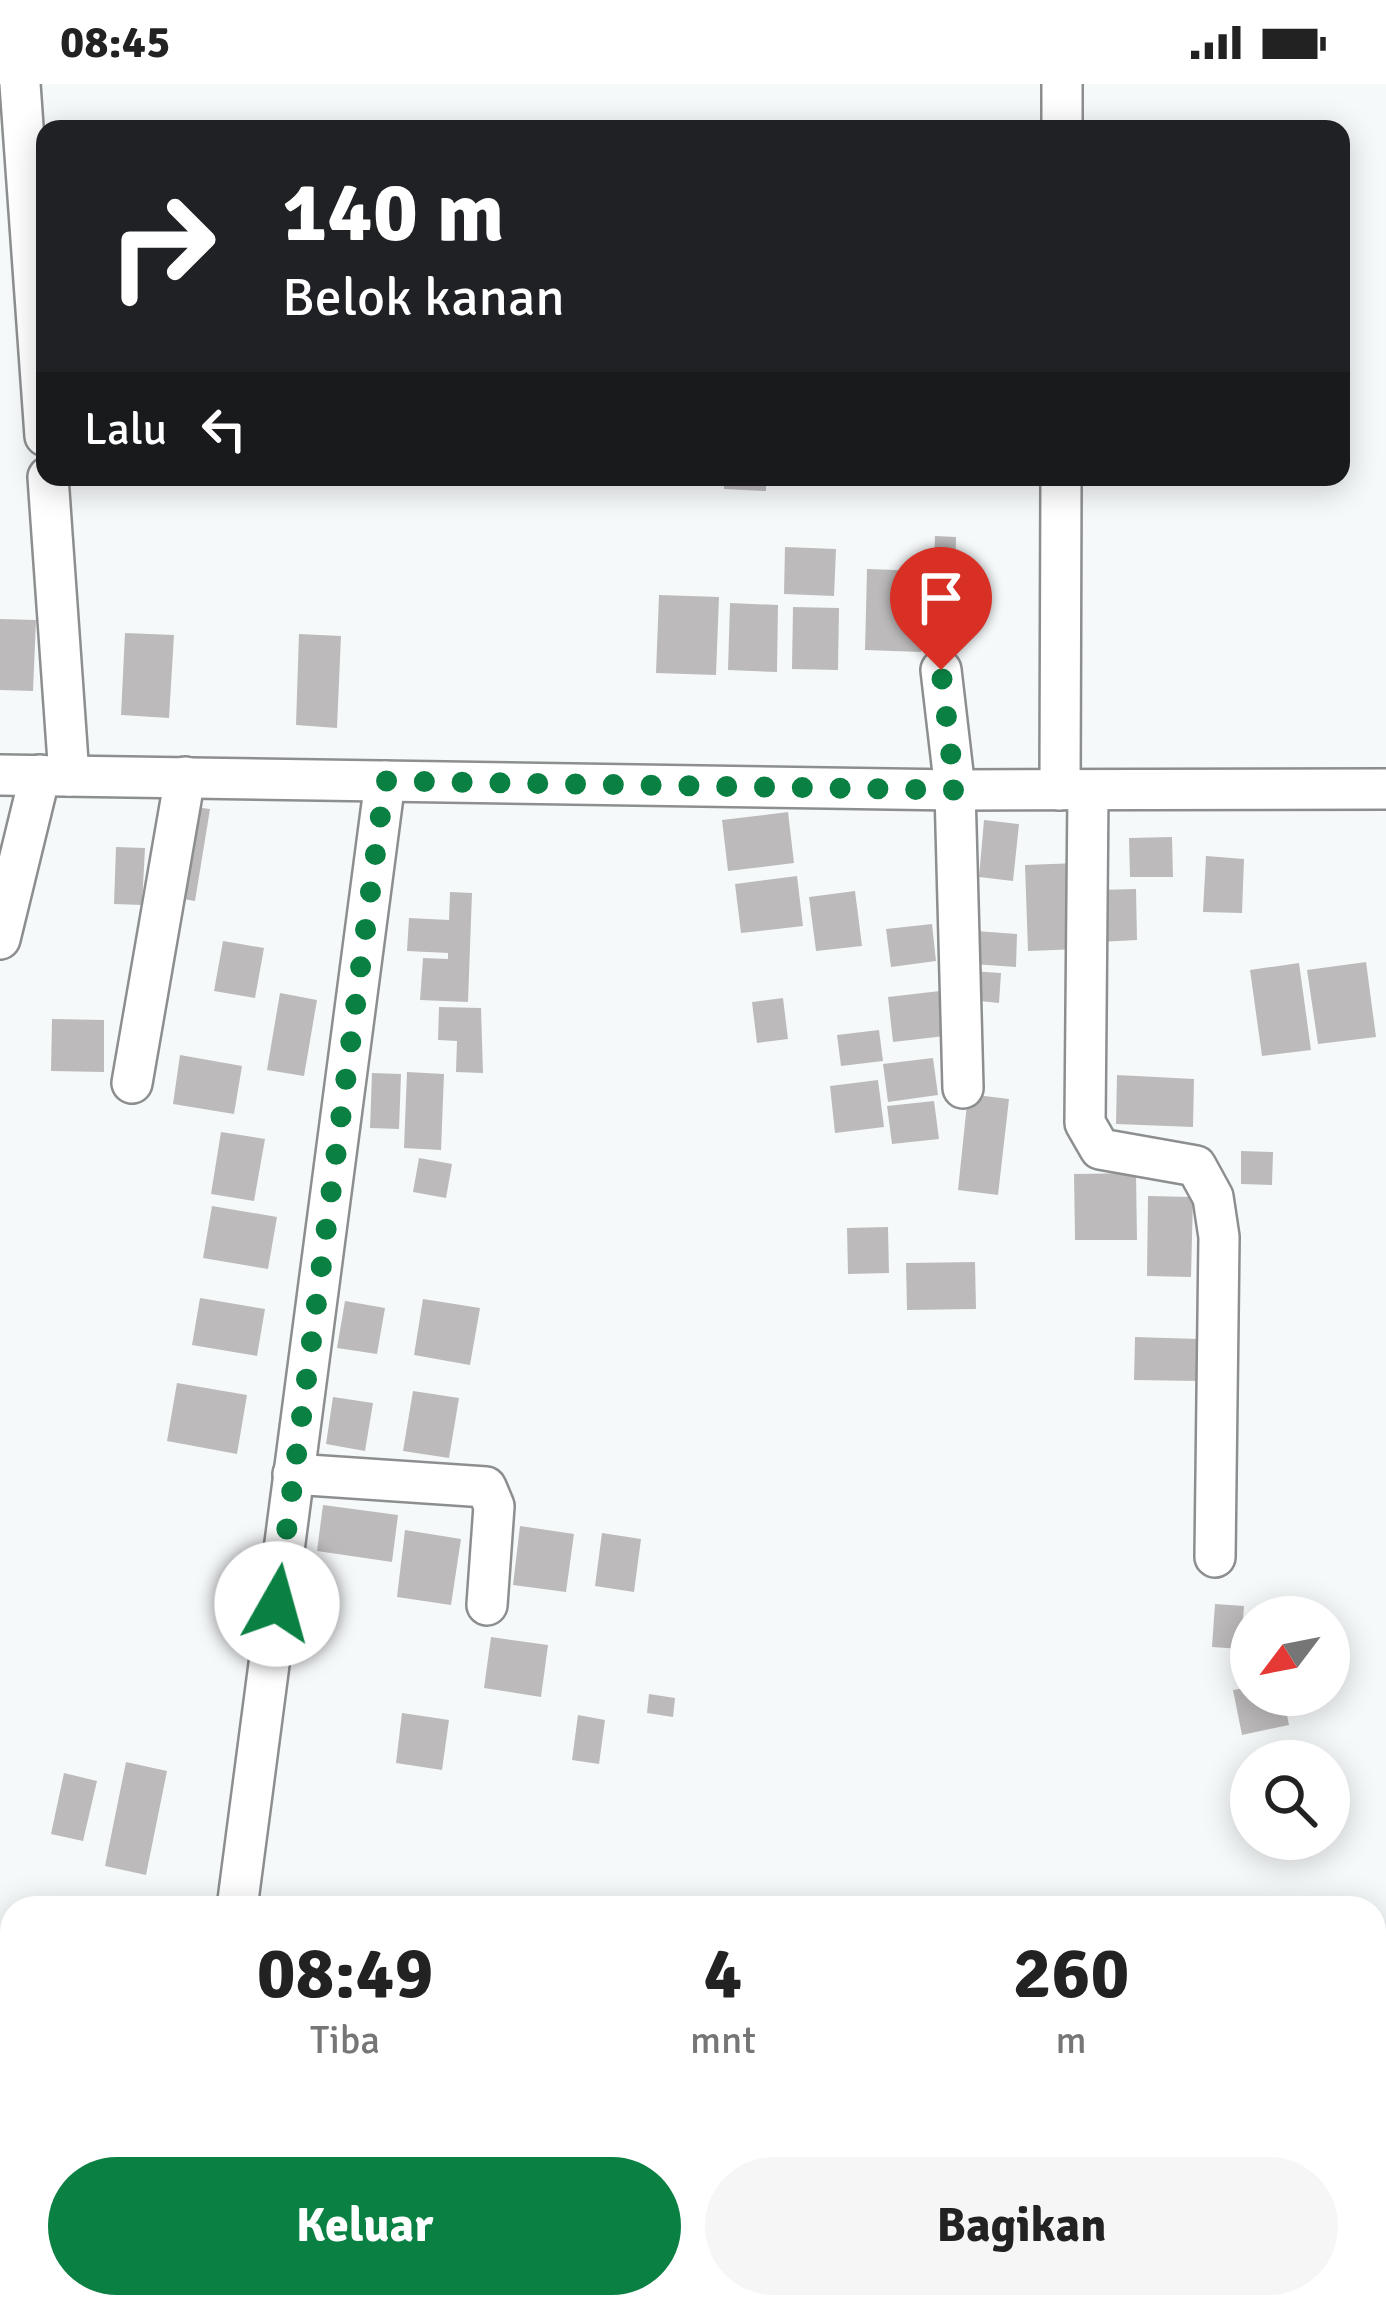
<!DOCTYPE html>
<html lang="id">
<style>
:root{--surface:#fff;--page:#f6f6f6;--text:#222;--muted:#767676;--accent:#0b8043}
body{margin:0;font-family:Signika,sans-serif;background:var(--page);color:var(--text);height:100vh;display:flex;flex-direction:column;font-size:45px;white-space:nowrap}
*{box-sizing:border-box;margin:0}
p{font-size:39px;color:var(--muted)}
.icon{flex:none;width:66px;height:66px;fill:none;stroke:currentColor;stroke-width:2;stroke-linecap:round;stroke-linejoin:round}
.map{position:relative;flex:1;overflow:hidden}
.details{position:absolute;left:0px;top:1812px;width:1386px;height:423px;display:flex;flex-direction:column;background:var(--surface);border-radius:36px 36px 0 0;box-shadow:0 6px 30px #0003}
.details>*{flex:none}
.hud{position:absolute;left:36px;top:36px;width:1314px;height:366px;border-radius:24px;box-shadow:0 6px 30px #0003;background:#202124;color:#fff;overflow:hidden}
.needle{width:78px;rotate:238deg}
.fabs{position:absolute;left:1230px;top:1512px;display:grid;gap:24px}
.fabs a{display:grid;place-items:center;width:120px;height:120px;border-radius:50%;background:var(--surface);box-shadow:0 6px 30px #0003;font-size:60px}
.pin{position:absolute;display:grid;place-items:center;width:102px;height:102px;color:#fff;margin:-123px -51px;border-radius:50% 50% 50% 0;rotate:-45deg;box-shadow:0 0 12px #0007}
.pin .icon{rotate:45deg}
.me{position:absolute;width:132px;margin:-66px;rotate:7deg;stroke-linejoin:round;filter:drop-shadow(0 0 9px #0008)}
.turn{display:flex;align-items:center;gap:42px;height:252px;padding:0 48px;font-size:54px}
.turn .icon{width:156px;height:156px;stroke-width:2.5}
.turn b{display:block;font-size:84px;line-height:102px}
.then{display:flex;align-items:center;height:114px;padding:0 48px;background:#0003;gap:24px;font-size:45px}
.eta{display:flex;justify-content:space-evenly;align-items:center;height:204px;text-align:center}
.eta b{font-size:72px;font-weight:800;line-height:84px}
.button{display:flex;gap:24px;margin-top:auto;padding:24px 48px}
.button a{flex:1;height:138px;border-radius:72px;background:var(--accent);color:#fff;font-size:48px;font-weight:800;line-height:138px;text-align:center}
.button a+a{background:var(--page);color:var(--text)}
.status{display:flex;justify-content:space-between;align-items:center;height:84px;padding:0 60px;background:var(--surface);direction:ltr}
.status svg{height:33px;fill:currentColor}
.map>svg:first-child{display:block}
.building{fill:#bdbabb}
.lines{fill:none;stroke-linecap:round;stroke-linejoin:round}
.street-casing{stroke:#8c8e90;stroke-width:44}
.street{stroke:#fff;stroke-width:39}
.route{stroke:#0b8043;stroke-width:21;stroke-dasharray:0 37.8}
</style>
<div class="status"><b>08:45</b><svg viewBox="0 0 49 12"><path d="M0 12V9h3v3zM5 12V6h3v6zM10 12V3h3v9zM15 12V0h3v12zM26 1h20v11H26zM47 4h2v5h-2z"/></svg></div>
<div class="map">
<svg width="1386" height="2234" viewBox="0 0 1386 2234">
<rect width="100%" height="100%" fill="#f6f9fa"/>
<g class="building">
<polygon points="724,393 766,393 766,407 724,405"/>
<polygon points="935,452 956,453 954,557 931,557"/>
<polygon points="785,463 836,465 834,512 784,510"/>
<polygon points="867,485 923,487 921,568 865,566"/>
<polygon points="659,511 719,513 716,591 656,589"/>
<polygon points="730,519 778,521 777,588 728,586"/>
<polygon points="793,523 839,524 838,586 792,585"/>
<polygon points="0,535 36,536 33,607 0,606"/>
<polygon points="125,549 174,551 169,634 121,631"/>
<polygon points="299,550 341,552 337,644 296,641"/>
<polygon points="187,722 210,725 195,817 172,813"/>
<polygon points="788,728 794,779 728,787 722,736"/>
<polygon points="984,736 1019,740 1013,797 979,793"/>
<polygon points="1172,753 1173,793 1130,793 1129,754"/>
<polygon points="116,763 145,764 142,821 114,820"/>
<polygon points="1206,772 1244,775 1242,829 1203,828"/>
<polygon points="1078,779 1081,865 1028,867 1025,781"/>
<polygon points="797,792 803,842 741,849 735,800"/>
<polygon points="1136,805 1137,856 1099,858 1098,806"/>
<polygon points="855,807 862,862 816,867 809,813"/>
<polygon points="450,808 472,809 468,918 420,916 423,874 448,875 448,869 407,867 409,834 449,836"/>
<polygon points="932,840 936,877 891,883 886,845"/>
<polygon points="976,847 1017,850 1016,883 973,880"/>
<polygon points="223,857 264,864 255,914 214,907"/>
<polygon points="1366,878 1376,953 1318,960 1307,886"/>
<polygon points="1299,879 1311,966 1262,972 1250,886"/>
<polygon points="971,887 1001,889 999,919 969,916"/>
<polygon points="940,907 945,952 893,958 888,913"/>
<polygon points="280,909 317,916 304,992 267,986"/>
<polygon points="783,914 788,955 757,959 752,918"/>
<polygon points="439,923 481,924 483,989 456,988 457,957 438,956"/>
<polygon points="52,935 104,936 104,988 51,987"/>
<polygon points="879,946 883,977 841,982 837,951"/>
<polygon points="180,971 242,982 234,1030 173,1020"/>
<polygon points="933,974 938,1011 888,1018 883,980"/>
<polygon points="407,988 444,990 441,1066 404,1064"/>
<polygon points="372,989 401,990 399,1045 370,1044"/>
<polygon points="1117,991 1194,995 1193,1043 1116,1040"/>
<polygon points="878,996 884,1043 835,1049 830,1002"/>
<polygon points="968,1010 1009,1015 998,1111 958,1106"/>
<polygon points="934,1017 939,1055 892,1060 887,1022"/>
<polygon points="221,1048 265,1055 254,1117 211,1110"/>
<polygon points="1241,1067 1273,1068 1272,1101 1241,1100"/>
<polygon points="419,1074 452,1080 446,1114 413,1108"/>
<polygon points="1136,1089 1137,1156 1075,1156 1074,1090"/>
<polygon points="1148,1112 1193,1113 1191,1193 1147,1192"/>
<polygon points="212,1122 277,1133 268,1185 203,1174"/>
<polygon points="888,1143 889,1189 848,1190 847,1144"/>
<polygon points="975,1178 976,1225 907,1226 906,1179"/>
<polygon points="200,1214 265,1225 257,1272 192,1261"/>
<polygon points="423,1215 480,1224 470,1281 414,1271"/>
<polygon points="345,1217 385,1224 377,1270 337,1264"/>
<polygon points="1135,1253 1199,1255 1199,1297 1134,1296"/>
<polygon points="177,1299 247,1311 237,1370 167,1357"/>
<polygon points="413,1307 459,1314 449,1374 403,1367"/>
<polygon points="333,1313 373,1319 365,1367 326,1360"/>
<polygon points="323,1421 398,1431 392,1478 317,1467"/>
<polygon points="520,1442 574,1450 566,1508 513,1501"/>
<polygon points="405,1446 461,1455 451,1521 397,1513"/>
<polygon points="602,1449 641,1455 634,1508 595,1502"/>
<polygon points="1215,1520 1244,1522 1241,1565 1212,1563"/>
<polygon points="491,1553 548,1561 541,1613 484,1604"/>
<polygon points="1251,1603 1251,1611 1283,1611 1289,1641 1242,1651 1233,1606"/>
<polygon points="649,1610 675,1614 673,1633 647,1629"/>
<polygon points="402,1629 449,1636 442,1686 396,1679"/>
<polygon points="578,1631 605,1636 599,1680 572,1676"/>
<polygon points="126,1678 167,1687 146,1791 105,1782"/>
<polygon points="64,1689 97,1697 83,1757 51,1750"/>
</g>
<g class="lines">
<g class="street-casing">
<g id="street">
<polyline points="20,0 45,352"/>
<polyline points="1062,45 1062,0"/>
<polyline points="48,393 69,692"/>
<polyline points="941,586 955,706 963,1004"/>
<polyline points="0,691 955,706 1386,705"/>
<polyline points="1060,706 1061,393"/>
<polyline points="1088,707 1085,1039 1100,1065 1196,1082 1213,1113 1219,1153 1215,1473"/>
<polyline points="0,855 40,691"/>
<polyline points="132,999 185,693"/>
<polyline points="293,1390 486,1403 494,1422 487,1521"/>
<polyline points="237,1824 385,697"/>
</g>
</g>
<use href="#street" class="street"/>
</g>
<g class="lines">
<polyline class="route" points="277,1520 385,697 955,706 941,586"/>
</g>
</svg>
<div class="fabs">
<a><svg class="needle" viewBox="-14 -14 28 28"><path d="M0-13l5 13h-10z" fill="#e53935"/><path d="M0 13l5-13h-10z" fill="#767676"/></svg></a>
<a><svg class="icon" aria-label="search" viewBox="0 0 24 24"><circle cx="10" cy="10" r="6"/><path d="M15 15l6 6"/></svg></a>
</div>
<div class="pin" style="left:941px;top:586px;background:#d93025"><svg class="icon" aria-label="arrive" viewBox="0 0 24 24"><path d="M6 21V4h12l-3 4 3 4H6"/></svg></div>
<svg class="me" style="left:277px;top:1520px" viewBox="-20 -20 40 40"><circle r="19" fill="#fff"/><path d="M0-13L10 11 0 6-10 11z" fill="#0b8043"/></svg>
<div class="hud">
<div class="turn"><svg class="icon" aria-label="right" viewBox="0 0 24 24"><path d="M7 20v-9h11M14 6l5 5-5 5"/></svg><div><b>140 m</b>Belok kanan</div></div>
<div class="then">Lalu<svg class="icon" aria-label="left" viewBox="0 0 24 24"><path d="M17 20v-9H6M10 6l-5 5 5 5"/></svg></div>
</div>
<section class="details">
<div class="eta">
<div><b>08:49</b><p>Tiba</p></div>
<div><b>4</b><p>mnt</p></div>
<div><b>260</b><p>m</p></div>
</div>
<div class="button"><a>Keluar</a><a>Bagikan</a></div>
</section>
</div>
